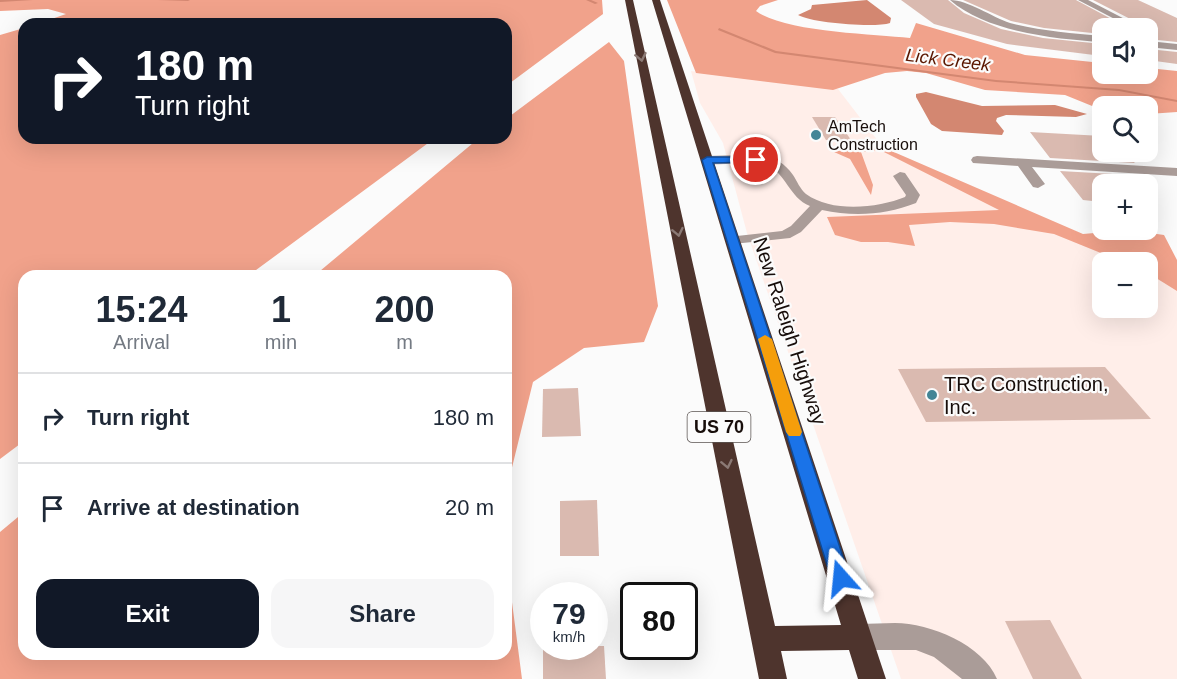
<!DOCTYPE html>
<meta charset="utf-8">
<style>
:root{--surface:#fff;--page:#f6f6f7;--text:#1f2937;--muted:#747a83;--line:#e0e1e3;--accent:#111827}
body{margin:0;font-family:Helvetica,sans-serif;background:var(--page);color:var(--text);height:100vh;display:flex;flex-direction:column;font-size:22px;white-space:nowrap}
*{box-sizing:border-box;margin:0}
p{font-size:20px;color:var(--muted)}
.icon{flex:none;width:33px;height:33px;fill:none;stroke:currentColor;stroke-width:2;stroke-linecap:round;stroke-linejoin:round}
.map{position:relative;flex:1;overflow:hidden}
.drawer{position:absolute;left:18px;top:270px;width:494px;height:390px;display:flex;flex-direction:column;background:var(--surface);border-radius:18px;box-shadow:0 6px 24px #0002}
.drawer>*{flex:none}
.banner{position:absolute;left:18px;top:18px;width:494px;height:126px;border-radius:18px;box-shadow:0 6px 24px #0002;background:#111827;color:#fff;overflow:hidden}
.fabs{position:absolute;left:1092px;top:18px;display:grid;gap:12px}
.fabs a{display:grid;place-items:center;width:66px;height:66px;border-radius:12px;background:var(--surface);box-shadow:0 6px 24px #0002;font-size:30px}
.speed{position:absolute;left:530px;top:582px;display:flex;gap:12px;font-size:30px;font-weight:700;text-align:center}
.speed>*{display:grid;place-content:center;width:78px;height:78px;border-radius:50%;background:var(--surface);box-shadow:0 6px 24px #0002;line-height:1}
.speed small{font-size:15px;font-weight:400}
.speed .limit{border:3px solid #111;border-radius:9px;background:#fff;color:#111}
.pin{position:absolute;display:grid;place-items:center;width:51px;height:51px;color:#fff;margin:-26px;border:3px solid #fff;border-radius:50%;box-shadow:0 2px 6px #0007}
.me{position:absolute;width:66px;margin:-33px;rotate:342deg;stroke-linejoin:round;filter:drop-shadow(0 0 4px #0008)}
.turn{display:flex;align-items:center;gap:21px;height:126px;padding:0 18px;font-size:27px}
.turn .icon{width:78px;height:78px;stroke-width:2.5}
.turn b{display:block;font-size:42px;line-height:51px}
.eta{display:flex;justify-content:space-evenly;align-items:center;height:102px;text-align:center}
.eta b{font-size:36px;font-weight:700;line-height:42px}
.action{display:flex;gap:12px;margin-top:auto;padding:12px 18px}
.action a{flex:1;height:69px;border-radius:18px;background:var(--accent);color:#fff;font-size:24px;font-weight:700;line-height:69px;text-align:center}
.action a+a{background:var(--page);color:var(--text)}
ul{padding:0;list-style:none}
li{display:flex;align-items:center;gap:18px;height:90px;padding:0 18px;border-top:2px solid var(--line)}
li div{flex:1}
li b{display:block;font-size:22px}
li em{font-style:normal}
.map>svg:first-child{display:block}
.built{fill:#ffeee9}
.forest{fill:#f1a28b}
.water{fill:#d38771}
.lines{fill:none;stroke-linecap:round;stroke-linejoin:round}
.stream{fill:#d38771;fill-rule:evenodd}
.building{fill:#dabab0}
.minor{fill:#aa9c98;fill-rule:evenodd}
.highway{fill:#4e342d;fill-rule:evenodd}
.oneway{stroke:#8b7a75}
.route{fill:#1a73e8;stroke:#114b97;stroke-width:1.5}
.slow{fill:#f59e0b}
.poi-dot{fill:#438596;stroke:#fbfbfb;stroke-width:2}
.labels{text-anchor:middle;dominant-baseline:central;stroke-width:4.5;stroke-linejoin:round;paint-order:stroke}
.far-poi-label{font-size:16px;fill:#170d0a;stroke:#fbfbfb;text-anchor:start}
.far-water-label{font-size:18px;font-style:italic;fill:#5b1701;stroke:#fbfbfb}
.shield{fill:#fbfbfb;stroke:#5b5452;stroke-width:1.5}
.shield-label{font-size:18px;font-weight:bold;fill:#170d0a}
.street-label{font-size:20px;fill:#170d0a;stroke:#fbfbfb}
.poi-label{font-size:20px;fill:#170d0a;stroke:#fbfbfb;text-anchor:start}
</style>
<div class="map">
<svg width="1177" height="679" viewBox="0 0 1177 679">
<rect width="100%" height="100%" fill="#fbfbfb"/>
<polygon class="built" points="691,71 838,89 885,150 1142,262 1102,262 1102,308 1148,308 1148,265 1177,278 1177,679 901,679 747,233 723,143 700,103"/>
<g class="forest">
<polygon points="0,0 602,0 603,14 506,86 506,24 37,24 66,14 48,9 0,11"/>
<path d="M667,0H778L760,6L756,11C784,32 873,34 910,38L916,23L1025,55L1102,63V74H1148V68L1177,71V112L1148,114V106H1102V110L1065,95L985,90L926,73L907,71L885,73L833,90L696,73Z"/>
<polygon points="24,28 24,138 435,138 248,276 24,276 24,441 0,459 0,35"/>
<polygon points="609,42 624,61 658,306 644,342 584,348 533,382 506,492 506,276 314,276 479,138 506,138 506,119"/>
<polygon points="873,143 1083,234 1129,230 1164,235 1177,260 1177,291 1148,273 1148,262 1123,262 1054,234 994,224 950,222 909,225 915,246 888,242 861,242 835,235 827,217 999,210 880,150 861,152 873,185 871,195 850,159 834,152"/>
<polygon points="24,512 24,654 506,654 506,556 522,679 0,679 0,532"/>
</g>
<g class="water">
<path d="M867,0L891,18L890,23C875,28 812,23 798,15L811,9L812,5Z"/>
<polygon points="926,92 982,106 1055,105 1087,114 1076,117 1006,115 997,118 996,121 1004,131 1002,135 942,131 931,124 916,97 916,94"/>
</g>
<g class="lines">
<g class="stream">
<polygon points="0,0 33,0 0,2"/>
<polygon points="158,0 190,0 188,1"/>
<polygon points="586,0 591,0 598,3 595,4"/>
<polygon points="719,28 776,51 996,80 1119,89 1177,100 1177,102 1119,91 996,82 775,53 718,30"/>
</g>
</g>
<g class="building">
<polygon points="901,0 948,0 964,13 1001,29 1043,38 1102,44 1102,56 1007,44 956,30 934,24"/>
<polygon points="963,0 1076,0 1117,22 1102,23 1102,34 1044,28 1011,21"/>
<polygon points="1093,0 1138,0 1177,18 1177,42 1148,39 1148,28"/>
<polygon points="1148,49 1177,52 1177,64 1148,60"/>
<polygon points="812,117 835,117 851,140 826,140"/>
<polygon points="1030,132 1102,136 1102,152 1123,152 1135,163 1050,158"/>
<polygon points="1060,171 1148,176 1156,184 1102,184 1102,202 1083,200"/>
<polygon points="1105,367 1151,419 926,422 898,369"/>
<polygon points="578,388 581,436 542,437 543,389"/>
<polygon points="597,500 599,556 560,556 560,501"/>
<polygon points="1050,620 1082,679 1033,679 1005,621"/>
<polygon points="543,646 604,646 606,679 543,679"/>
</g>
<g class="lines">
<g class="minor">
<path d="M950,0C968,0 992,17 1010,23C1040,31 1071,33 1102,36V42C1056,39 986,32 950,0Z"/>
<polygon points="1078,0 1088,0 1142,28 1132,28"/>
<polygon points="1148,41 1177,44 1177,50 1148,47"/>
<path d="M739,155C761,154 780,156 793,175C797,181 800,189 806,194C832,213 878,208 905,197L906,195L893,176L900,172L905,173L920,195L916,203C886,215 854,217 822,210L801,232L790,238L733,244L726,240L728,237L782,231L791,226L810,206C789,198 786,172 766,165C749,158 712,170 701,160L707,156Z"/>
<polygon points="977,156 1177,168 1177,176 1032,167 1045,184 1038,188 1033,187 1018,166 973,163 971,160 973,157"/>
<path d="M895,623C930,623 983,645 997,679H962L934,657L916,650H859L849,646L845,637L849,628L859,624Z"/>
</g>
<polygon class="highway" points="625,0 633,0 775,626 841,625 652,0 660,0 886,679 858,679 849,650 781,651 787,679 759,679"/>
</g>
<defs><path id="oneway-chevron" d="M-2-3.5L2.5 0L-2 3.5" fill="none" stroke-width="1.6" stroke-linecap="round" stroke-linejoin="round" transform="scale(1.5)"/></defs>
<g class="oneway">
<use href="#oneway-chevron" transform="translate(641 57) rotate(78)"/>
<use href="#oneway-chevron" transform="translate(678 232) rotate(78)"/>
<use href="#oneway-chevron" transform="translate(727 464) rotate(78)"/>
</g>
<polygon class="route" points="707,157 756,157 760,160 756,162 713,163 850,578 848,584 841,587 834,584 831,578 702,160"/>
<polygon class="slow" points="765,335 772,339 802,432 800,436 789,436 786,432 758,339"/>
<g class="poi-dot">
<circle cx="816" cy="135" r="6"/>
<circle cx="932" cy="395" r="6"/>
</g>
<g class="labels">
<g class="far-poi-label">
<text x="828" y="126">AmTech<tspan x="828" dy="18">Construction</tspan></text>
</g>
<g class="far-water-label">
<text transform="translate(948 60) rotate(7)">Lick Creek</text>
</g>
<rect class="shield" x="687.5" y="412" width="63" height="30" rx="4.5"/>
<g class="shield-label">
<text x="719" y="427">US 70</text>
</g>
<g class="street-label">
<text transform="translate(790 331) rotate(72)">New Raleigh Highway</text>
</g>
<g class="poi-label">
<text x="944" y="384">TRC Construction,<tspan x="944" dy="23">Inc.</tspan></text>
</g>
</g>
</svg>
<div class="fabs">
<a><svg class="icon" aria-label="sound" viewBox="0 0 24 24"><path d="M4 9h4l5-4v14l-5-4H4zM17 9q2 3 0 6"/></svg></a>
<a><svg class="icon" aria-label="search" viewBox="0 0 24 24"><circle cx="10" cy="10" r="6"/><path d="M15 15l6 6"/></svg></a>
<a>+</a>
<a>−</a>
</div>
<div class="speed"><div>79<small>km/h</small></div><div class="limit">80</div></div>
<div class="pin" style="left:756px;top:160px;background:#d93025"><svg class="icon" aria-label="arrive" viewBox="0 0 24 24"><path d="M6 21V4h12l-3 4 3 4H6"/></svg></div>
<svg class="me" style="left:841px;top:578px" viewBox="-20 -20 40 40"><path d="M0-17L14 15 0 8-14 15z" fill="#1a73e8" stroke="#fff" stroke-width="4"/></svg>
<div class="banner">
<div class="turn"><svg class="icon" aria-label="right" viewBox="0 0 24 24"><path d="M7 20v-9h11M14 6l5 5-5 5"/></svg><div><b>180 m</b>Turn right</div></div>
</div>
<section class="drawer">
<div class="eta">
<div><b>15:24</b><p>Arrival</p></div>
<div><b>1</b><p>min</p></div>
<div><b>200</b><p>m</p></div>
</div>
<ul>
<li><svg class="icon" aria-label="right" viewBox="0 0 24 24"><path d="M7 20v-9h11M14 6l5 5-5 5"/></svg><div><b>Turn right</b></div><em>180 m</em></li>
<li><svg class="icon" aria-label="arrive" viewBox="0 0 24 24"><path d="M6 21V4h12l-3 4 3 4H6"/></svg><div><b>Arrive at destination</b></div><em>20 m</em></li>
</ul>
<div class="action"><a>Exit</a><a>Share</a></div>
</section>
</div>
